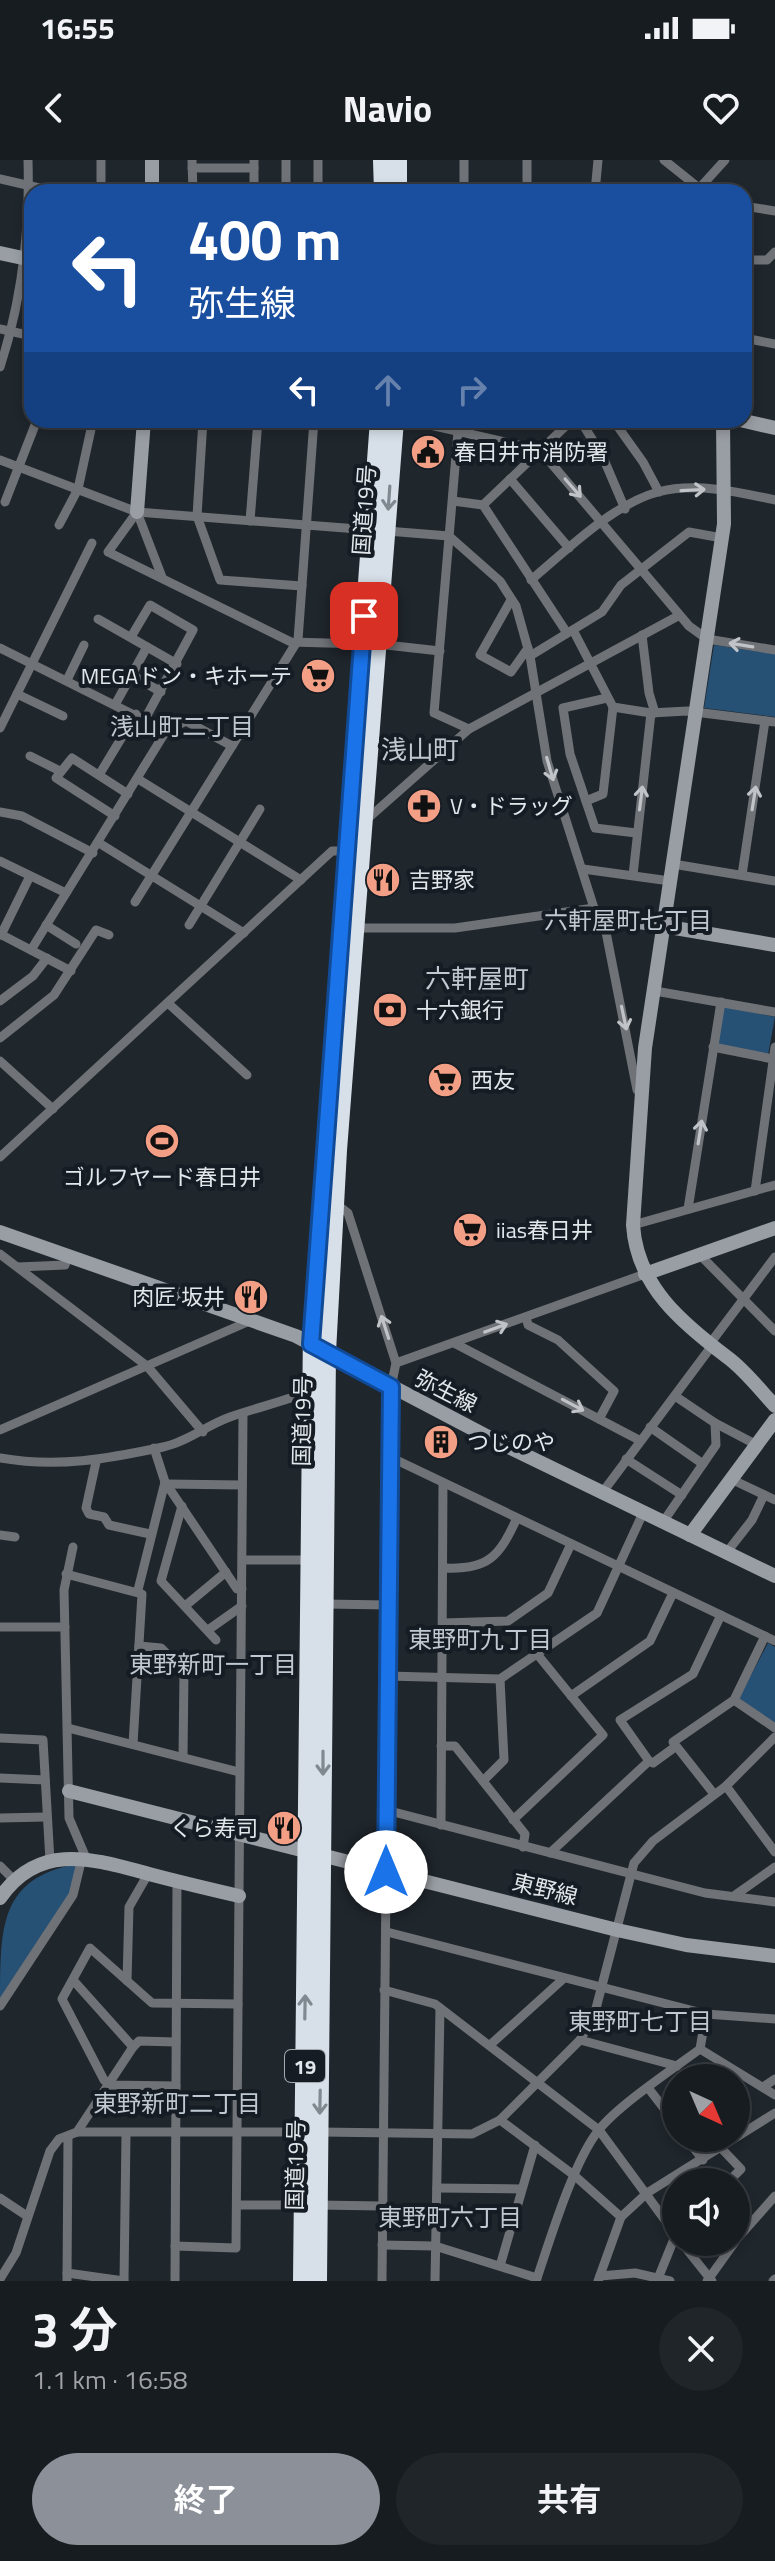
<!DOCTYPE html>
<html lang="ja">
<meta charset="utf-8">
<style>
:root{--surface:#171c21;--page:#20252a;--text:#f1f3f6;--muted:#9ea1a5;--line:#363a3f;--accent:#8c9099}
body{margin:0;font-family:"Titillium Web","Noto Sans JP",sans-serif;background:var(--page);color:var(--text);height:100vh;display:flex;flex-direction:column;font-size:30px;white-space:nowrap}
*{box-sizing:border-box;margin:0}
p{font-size:26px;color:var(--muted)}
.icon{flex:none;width:44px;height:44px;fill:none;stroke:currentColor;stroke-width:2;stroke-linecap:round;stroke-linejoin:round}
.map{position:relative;height:2121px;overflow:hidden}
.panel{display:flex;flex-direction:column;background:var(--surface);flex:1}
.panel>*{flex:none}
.hud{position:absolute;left:24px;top:24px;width:728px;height:244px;border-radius:24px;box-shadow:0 4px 12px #0003,0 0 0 2px var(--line);background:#1a4fa0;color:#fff;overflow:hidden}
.needle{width:52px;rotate:136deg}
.tools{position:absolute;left:662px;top:1904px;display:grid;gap:16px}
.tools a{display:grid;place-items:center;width:88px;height:88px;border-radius:50%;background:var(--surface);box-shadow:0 4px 12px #0003,0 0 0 2px var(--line);font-size:40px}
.pin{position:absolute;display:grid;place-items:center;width:68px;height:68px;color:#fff;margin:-34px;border-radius:16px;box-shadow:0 4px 12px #0006}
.me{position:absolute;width:88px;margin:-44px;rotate:0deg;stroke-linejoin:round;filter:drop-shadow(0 0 6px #0008)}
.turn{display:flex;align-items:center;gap:28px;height:168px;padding:0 32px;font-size:36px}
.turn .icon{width:104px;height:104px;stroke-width:2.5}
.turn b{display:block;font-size:56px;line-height:68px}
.lanes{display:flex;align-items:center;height:76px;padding:0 32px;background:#0003;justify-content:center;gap:40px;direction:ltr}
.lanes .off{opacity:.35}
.round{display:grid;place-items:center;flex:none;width:84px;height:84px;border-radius:42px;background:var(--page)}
.summary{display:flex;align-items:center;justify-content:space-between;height:136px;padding:0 32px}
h1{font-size:48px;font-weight:700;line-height:60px}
.cta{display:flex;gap:16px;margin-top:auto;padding:16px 32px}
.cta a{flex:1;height:92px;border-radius:48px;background:var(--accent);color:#fff;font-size:32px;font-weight:700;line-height:92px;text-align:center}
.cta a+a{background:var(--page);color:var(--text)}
.status{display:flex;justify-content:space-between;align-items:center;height:56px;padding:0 40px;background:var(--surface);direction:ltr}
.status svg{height:22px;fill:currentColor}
header{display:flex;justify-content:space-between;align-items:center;height:104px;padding:0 32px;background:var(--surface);font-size:36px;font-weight:700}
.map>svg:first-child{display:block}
.green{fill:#275075}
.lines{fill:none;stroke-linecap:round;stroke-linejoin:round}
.street{stroke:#6f7276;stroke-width:9}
.secondary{stroke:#999ea4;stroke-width:14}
.highway{stroke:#d7e0e9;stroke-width:18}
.oneway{stroke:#c0c4c8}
.oneway2{stroke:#808890}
.route-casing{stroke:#114b97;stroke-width:20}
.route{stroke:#1a73e8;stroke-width:14}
.labels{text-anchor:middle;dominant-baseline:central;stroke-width:8;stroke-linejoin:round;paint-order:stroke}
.shield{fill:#161c23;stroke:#a5aaaf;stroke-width:2}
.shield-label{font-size:20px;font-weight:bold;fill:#e2e7eb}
.poi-label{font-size:22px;fill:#e2e7eb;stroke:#161c23;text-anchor:start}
.street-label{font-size:22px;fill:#e2e7eb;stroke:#161c23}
.neighbourhood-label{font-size:24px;fill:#c0c9d1;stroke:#161c23}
.quarter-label{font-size:26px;fill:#c0c9d1;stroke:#161c23}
</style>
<div class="status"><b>16:55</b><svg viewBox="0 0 49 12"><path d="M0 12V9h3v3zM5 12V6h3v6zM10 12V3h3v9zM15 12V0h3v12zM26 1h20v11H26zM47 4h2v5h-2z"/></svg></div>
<header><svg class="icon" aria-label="back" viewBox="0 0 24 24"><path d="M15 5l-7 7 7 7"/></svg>Navio<svg class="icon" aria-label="heart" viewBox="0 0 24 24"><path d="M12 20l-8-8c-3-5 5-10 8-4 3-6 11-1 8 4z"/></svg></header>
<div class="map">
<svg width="775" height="2121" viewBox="0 0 775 2121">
<rect width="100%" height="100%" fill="#1f262c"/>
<g class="green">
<polygon points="714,485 775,494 775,557 704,548"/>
<polygon points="726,847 775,857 768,895 719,886 716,882 722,848"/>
<polygon points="768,1483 775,1487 775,1565 739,1538"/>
<path d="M76,1704L71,1733L0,1842C0,1765 0,1719 76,1704Z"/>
</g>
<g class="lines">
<g class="street">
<polyline points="101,0 101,32"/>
<polyline points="192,0 193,32"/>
<polyline points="254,0 254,32"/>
<polyline points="286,0 286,32"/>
<polyline points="318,0 318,32"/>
<polyline points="464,0 464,32"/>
<polyline points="527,0 527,32"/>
<polyline points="664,0 704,32"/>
<polyline points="192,8 254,8"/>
<polyline points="0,19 57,32"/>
<polyline points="595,32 598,0"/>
<polyline points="696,32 725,0"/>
<polyline points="744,46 775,51"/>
<polyline points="744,100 767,100 775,92"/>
<polyline points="0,169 32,176"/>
<polyline points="744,178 775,184"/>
<path d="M0,207C22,140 30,70 28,0"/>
<polyline points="203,260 197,356 220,420 302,426"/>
<polyline points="408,260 540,290 689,466 707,479 775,490"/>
<polyline points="459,260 434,553 469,569"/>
<polyline points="580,260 602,295 625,349"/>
<polyline points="613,260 643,302 659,332"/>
<polyline points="0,300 137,352 371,370"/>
<polyline points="510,319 569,388"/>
<polyline points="453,341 483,345"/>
<polyline points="5,342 37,260"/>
<polyline points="483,345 567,473"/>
<polyline points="483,345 572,260"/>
<polyline points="137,352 108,392 291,482 362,484"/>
<polyline points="137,352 162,417"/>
<polyline points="250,361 258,260"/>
<polyline points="59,365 78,329 93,260"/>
<polyline points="387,371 449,376 500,421 516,446 530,496 547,601 594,748 605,767 637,930"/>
<path d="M531,420C567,390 613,344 658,332C695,322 739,332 775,340"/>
<polyline points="511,440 480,495 511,512 528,488"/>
<polyline points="98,459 177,504"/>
<polyline points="573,470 613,547 651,553 687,551 775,562"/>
<polyline points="642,475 649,533 655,553"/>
<polyline points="131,477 150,445 193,470 145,559"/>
<polyline points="377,484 440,491"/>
<polyline points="0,488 166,571 186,561 232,586"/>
<polyline points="530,496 602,452 621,425 689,372 722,378"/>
<polyline points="132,515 161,532"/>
<polyline points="67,520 84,485"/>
<polyline points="17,534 63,556"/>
<polyline points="607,538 563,548 570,594 595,668 636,673"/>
<polyline points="116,543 147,487"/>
<polyline points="0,568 92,383"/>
<polyline points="30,596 60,611"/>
<polyline points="99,615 136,554"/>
<polyline points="138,619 301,720"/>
<polyline points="586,641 603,634 613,547"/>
<polyline points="0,652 22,656 93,693"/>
<polyline points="115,656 56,618 72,598 128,634"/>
<polyline points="365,661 469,569 678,456"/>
<polyline points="99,683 244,773"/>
<polyline points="0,701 66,733"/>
<polyline points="673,704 775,721"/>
<polyline points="583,709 670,721"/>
<polyline points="633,715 651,553"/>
<polyline points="742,715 765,561"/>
<polyline points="135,742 298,480 314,260"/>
<polyline points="46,765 76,784"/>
<polyline points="189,765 260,649"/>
<polyline points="356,768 455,768 594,748"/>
<polyline points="0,774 71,811"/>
<polyline points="1,775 30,716"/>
<polyline points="31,790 166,571"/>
<polyline points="655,831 775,852"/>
<polyline points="0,841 33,816 47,798"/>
<polyline points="169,844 247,915"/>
<polyline points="0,878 54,835 96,770 109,775"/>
<polyline points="713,887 773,899"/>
<polyline points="0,901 53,949"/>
<polyline points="0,997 332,691 346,691"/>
<polyline points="755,1031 775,887"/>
<polyline points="335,1043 348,1053 396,1203 391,1227 382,2121"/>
<polyline points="688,1049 721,842"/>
<polyline points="633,1065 775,1025"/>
<polyline points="0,1094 147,1206 203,1272"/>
<polyline points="700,1095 775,1171"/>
<polyline points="18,1107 65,1105 68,1096"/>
<polyline points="526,1157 528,1165 558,1180 614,1231 599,1259"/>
<polyline points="454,1183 639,1280"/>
<polyline points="709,1185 775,1097"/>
<polyline points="396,1203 645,1114"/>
<polyline points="675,1236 715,1263 757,1285"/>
<polyline points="650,1267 703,1304"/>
<polyline points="0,1270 252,1160"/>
<polyline points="154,1288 165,1322 237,1429 242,1429"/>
<polyline points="390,1297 775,1481"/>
<path d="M0,1298C58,1308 107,1299 163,1287C187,1282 207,1265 230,1257C256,1248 284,1241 311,1231"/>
<polyline points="626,1299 682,1335"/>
<polyline points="96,1302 86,1348 89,1354 104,1357 109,1365 150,1374"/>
<polyline points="733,1320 775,1340"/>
<polyline points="167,1324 242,1325"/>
<polyline points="602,1333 711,1187"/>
<polyline points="182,1346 161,1421 216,1480"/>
<polyline points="663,1362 716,1285 715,1263"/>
<polyline points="0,1375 15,1377"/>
<polyline points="73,1387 64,1430 69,1658 86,1698"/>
<polyline points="727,1392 752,1360 764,1335"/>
<polyline points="243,1400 310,1400"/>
<path d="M444,1408C488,1410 499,1397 517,1358"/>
<polyline points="66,1414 142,1434 133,1584"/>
<polyline points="138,1430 165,1322"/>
<polyline points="324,1444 389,1445"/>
<polyline points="185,1446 226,1412"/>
<polyline points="443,1463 508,1461 548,1433 571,1384"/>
<polyline points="0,1467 65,1467"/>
<polyline points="208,1470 242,1446"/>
<polyline points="139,1486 161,1488 184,1511 183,1597"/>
<polyline points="388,1516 500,1519 597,1453 643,1353"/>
<polyline points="571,1536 650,1481 673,1433"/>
<polyline points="734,1540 775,1568"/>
<polyline points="68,1568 239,1612"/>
<polyline points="0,1578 43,1580 50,1701"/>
<polyline points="441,1586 455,1586 525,1674 523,1687"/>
<polyline points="649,1601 653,1603 675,1587"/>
<polyline points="0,1618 45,1620"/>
<polyline points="483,1621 504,1600 500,1519"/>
<polyline points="726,1626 775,1692"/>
<polyline points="714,1634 673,1582 734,1540 765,1476"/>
<polyline points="386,1650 705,1733 775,1742"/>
<polyline points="0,1658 46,1657"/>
<polyline points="513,1660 603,1575 537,1494"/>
<polyline points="441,1665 443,1324"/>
<polyline points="550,1693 649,1601 620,1560 693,1514 721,1455"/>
<polyline points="0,1706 13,1719"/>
<polyline points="734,1736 775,1707"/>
<polyline points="387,1772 706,1854 775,1859"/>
<polyline points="73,1820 133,1887 139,1881 176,1882"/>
<polyline points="127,1821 129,1747 148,1714"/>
<polyline points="384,1830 435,1844 599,1970 676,2075"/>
<polyline points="0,1846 73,1735 82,1698"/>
<polyline points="580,1880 677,1906"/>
<polyline points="490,1885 562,1820"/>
<polyline points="700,1889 775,1935"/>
<polyline points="176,1926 110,1925 104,1920 62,1839 90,1788 152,1843 238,1844"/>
<polyline points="763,1927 775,1919"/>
<polyline points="649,1929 676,1964"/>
<polyline points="500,1960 575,2016 621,2057"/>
<polyline points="77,1972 304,1972"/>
<polyline points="320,1972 472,1974 500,1960 580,1880 594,1856 634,1703 653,1681 726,1626 775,1577"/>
<polyline points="686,1978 703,2000"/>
<polyline points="722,1989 741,2009 728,2022"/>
<polyline points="437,2028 521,2029"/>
<polyline points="0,2038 27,2056"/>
<polyline points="237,2045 303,2045"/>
<polyline points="318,2045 382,2046"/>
<polyline points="736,2080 775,2036"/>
<polyline points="681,2082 712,2121"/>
<polyline points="382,2085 435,2086 537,2118"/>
<polyline points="175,2086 236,2088 243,1255"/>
<polyline points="500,2106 535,1985"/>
<polyline points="67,2113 124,2121"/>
<polyline points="600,2116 635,2113 670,2121"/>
<polyline points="0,2119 16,2093 50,1991 59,1979 77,1972 133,1887"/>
<polyline points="67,2121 68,1976"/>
<polyline points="124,2121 126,1974"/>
<polyline points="175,2121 177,1721"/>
<polyline points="435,2121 440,1848"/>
<path d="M536,2121C550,2080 573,2003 598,1971C617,1946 673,1909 700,1889L706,1854"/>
<polyline points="598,2121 621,2057 647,2033 775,1953"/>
<polyline points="657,2121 676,2074"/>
<polyline points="707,2121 735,2082"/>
<polyline points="773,2121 775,2119"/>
</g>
<g class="secondary">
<polyline points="152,0 152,32"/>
<polyline points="0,93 32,100"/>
<path d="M723,260L724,364L645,888L633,1065C637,1126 682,1163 727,1197C745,1210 760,1230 775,1246"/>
<polyline points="740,260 775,268"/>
<polyline points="137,352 144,260"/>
<polyline points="598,755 775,785"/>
<polyline points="0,1072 296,1176 492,1279 775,1416"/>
<polyline points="645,1114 775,1068"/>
<polyline points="690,1375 775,1260"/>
<polyline points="69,1631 617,1770 686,1785 775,1796"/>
<path d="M0,1738C39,1681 93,1699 149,1714C179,1722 209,1729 239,1736"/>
</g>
<g class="highway">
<polyline points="382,0 383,32"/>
<polyline points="398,0 398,32"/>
<polyline points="302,2121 312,1168 379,260"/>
<polyline points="318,2121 327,1192 338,990 395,260"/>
</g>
</g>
<defs><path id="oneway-shaft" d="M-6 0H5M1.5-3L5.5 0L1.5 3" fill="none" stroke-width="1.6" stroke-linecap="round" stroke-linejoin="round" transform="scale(2)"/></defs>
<g class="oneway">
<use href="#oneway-shaft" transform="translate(573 328) rotate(49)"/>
<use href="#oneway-shaft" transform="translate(693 330) rotate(-3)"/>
<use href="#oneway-shaft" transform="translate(741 485) rotate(-171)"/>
<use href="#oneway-shaft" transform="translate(550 609) rotate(74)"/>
<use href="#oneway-shaft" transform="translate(641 638) rotate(-83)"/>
<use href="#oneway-shaft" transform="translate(754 638) rotate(-81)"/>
<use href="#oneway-shaft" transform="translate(624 858) rotate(78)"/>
<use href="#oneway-shaft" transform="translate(700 972) rotate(-81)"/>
<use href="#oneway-shaft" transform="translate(385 1167) rotate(-108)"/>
<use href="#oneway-shaft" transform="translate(496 1168) rotate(-20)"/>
<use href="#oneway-shaft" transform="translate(573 1245) rotate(28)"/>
</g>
<g class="oneway2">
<use href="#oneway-shaft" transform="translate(389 338) rotate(94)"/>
<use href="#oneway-shaft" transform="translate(323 1603) rotate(90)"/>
<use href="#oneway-shaft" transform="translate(305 1847) rotate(-89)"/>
<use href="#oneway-shaft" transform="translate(320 1942) rotate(91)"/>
</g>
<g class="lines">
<g class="route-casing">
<polyline id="route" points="364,456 311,1184 391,1227 386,1712"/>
</g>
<use href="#route" class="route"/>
</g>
<defs>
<g id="civic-disc" transform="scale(1.8)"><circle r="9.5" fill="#f39f85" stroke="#161c23"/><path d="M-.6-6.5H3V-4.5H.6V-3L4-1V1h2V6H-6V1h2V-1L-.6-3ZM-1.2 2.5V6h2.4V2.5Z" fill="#111"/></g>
<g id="supermarket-disc" transform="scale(1.8)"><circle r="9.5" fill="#f39f85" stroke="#161c23"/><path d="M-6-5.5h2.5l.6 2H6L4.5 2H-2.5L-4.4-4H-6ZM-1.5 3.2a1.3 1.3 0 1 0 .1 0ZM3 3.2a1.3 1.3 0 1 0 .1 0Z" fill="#111"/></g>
<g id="pharmacy-disc" transform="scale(1.8)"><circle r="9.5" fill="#f39f85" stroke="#161c23"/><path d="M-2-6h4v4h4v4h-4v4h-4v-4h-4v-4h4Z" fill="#111"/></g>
<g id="restaurant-disc" transform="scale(1.8)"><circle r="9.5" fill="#f39f85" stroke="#161c23"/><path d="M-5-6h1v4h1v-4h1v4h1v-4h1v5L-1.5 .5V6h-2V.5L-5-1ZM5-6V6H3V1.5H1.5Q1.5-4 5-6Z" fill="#111"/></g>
<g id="bank-disc" transform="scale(1.8)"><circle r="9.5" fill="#f39f85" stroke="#161c23"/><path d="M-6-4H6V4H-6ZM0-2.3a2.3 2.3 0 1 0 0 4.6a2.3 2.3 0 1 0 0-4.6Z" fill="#111"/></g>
<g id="stadium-disc" transform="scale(1.8)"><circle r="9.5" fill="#f39f85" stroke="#161c23"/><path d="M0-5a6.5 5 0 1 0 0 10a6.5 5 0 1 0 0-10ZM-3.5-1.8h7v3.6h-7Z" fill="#111"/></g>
<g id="building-disc" transform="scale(1.8)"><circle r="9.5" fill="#f39f85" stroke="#161c23"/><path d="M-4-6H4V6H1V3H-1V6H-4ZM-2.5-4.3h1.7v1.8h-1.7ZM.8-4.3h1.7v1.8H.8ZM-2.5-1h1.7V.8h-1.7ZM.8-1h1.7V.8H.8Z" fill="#111"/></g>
</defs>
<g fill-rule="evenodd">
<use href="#civic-disc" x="428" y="292"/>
<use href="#supermarket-disc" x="318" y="516"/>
<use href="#pharmacy-disc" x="424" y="646"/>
<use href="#restaurant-disc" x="383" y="720"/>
<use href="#bank-disc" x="390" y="850"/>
<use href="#supermarket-disc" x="445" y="920"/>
<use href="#stadium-disc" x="162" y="981"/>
<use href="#supermarket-disc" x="470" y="1070"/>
<use href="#restaurant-disc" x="251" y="1137"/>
<use href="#building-disc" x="441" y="1282"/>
<use href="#restaurant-disc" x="284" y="1668"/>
</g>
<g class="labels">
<rect class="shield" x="285" y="1890" width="40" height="32" rx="6"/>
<g class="shield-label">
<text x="305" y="1906">19</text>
</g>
<g class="poi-label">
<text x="454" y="292">春日井市消防署</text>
<text x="292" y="516" text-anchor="end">MEGAドン・キホーテ</text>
<text x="450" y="646">V・ドラッグ</text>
<text x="409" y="720">吉野家</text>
<text x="416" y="850">十六銀行</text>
<text x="471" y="920">西友</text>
<text x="162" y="1017" text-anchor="middle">ゴルフヤード春日井</text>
<text x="496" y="1070">iias春日井</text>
<text x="225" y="1137" text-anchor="end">肉匠 坂井</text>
<text x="467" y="1282">つじのや</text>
<text x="258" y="1668" text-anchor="end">くら寿司</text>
</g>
<g class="street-label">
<text transform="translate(364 350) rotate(-86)">国道19号</text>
<text transform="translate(446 1231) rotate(27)">弥生線</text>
<text transform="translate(302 1261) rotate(-89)">国道19号</text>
<text transform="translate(545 1729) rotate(14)">東野線</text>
<text transform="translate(295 2005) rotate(-89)">国道19号</text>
</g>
<g class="neighbourhood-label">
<text x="182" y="566">浅山町二丁目</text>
<text x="628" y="760">六軒屋町七丁目</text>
<text x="480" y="1479">東野町九丁目</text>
<text x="213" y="1504">東野新町一丁目</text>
<text x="640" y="1861">東野町七丁目</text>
<text x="177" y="1943">東野新町二丁目</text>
<text x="450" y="2057">東野町六丁目</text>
</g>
<g class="quarter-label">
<text x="420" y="589">浅山町</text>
<text x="477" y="818">六軒屋町</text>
</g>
</g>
</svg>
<div class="tools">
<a><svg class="needle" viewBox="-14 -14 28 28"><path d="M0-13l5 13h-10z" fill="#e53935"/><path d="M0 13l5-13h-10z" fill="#9ea1a5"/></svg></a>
<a><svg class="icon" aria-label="sound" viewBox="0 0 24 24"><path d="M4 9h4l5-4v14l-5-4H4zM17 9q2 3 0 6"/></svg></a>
</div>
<div class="pin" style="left:364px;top:456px;background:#d93025"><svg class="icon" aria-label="arrive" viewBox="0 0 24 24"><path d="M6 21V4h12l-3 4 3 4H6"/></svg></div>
<svg class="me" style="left:386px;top:1712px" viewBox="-20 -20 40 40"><circle r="19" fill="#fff"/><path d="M0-13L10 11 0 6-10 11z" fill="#1a73e8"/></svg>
<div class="hud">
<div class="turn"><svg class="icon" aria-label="left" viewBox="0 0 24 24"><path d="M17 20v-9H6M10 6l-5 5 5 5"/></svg><div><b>400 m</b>弥生線</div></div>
<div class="lanes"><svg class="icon" aria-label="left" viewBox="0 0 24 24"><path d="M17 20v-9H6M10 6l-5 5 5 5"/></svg><svg class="icon off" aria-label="ahead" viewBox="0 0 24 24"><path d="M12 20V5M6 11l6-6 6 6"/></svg><svg class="icon off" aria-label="right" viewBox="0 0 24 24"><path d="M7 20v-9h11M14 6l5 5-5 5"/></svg></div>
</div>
</div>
<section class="panel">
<div class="summary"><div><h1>3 分</h1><p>1.1 km · 16:58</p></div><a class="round"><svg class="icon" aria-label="close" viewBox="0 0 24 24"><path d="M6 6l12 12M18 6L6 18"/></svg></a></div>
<div class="cta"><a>終了</a><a>共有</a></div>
</section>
